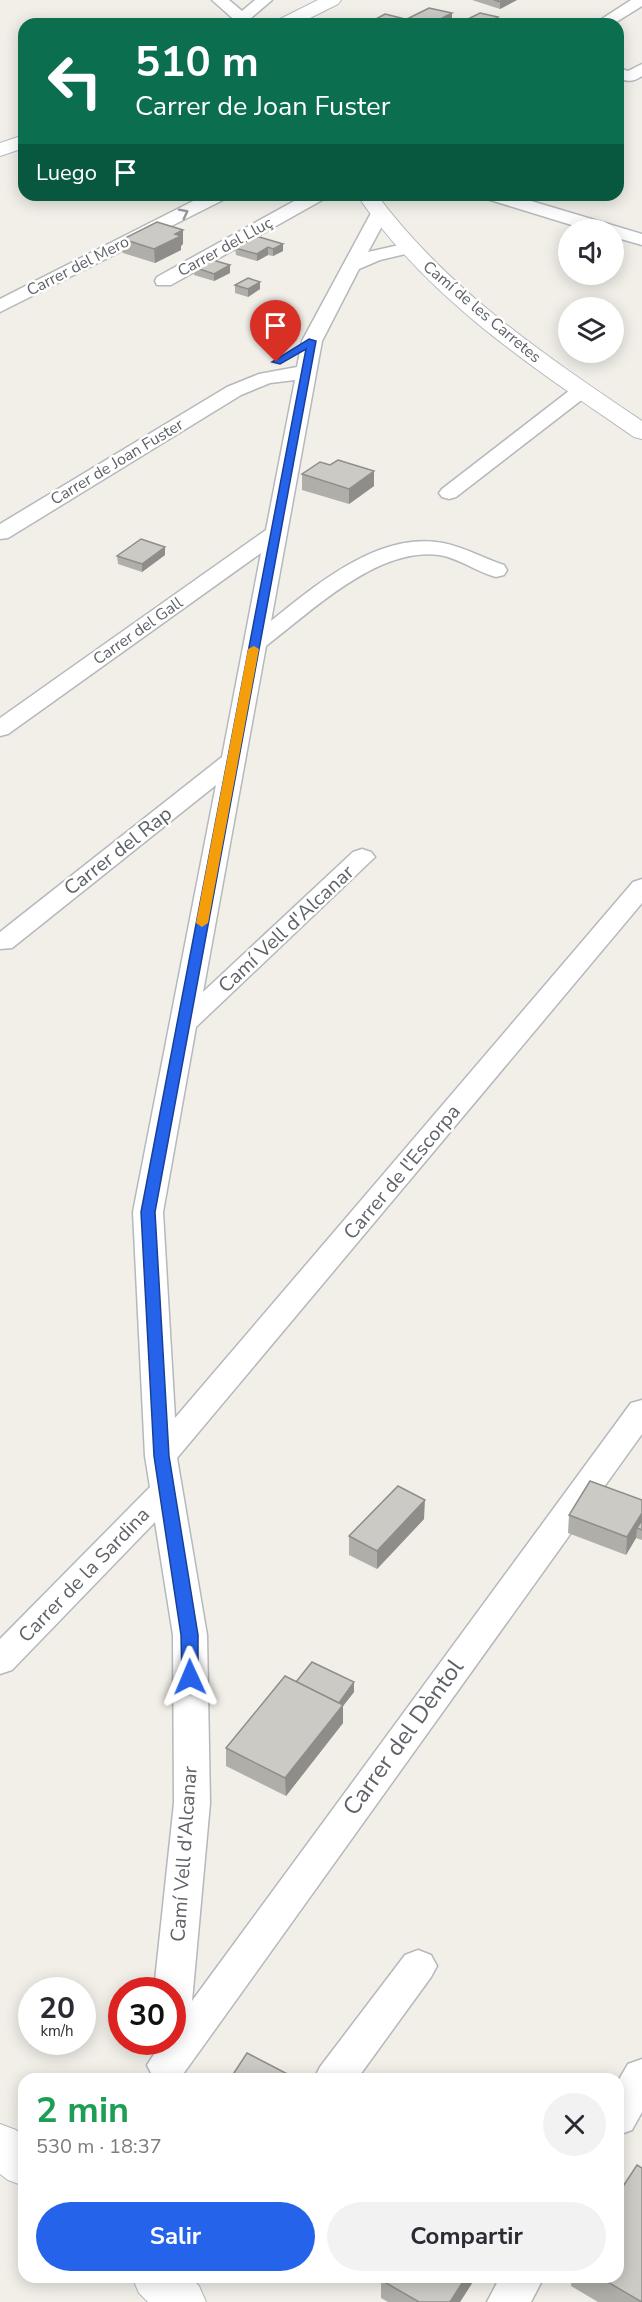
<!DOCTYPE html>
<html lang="es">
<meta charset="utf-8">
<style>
:root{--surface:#fff;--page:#f2f2f3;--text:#2b2b33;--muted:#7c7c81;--accent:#2563eb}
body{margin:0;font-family:"Nunito Sans",sans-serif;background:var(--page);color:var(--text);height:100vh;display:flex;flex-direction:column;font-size:22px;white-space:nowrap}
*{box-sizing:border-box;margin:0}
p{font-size:20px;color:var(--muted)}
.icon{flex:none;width:33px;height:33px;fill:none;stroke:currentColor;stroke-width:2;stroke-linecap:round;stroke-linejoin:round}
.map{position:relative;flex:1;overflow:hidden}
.panel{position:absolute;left:18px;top:2073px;width:606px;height:210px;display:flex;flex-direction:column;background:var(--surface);border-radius:18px;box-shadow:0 3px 15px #0003}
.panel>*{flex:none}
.guide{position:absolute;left:18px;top:18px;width:606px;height:183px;border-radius:18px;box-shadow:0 3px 15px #0003;background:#0b6e4f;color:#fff;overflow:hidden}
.controls{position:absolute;left:558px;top:219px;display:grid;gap:12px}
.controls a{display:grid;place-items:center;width:66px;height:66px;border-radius:50%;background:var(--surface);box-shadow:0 3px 15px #0003;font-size:30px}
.speed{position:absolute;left:18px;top:1977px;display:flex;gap:12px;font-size:30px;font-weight:700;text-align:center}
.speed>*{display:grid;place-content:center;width:78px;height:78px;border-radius:50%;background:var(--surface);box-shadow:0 3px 15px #0003;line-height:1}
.speed small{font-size:15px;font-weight:400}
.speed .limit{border:9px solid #d22;background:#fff;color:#111}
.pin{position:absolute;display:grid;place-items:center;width:51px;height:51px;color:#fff;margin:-62px -26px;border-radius:50% 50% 50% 0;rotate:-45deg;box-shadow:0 0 6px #0007}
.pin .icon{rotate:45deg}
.me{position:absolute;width:66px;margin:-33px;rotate:359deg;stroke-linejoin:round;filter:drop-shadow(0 0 4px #0008)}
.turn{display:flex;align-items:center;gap:21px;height:126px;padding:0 18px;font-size:27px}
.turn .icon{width:78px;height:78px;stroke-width:2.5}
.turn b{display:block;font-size:42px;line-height:51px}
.then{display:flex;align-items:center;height:57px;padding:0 18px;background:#0003;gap:12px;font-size:22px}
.round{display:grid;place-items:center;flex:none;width:63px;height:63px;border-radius:32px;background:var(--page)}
.summary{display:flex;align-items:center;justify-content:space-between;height:102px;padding:0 18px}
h1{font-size:36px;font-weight:700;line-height:45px;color:#1e9e55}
.primary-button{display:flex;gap:12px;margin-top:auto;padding:12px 18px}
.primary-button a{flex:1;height:69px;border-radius:36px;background:var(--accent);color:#fff;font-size:24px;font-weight:700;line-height:69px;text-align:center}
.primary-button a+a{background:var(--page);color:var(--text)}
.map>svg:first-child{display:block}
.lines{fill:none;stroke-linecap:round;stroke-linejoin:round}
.street-casing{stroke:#b5b8bc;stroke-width:3}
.secondary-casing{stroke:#b6babf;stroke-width:2}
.street{fill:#fff;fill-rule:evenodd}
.secondary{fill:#fff;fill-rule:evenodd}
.wall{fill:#afaea9}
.shaded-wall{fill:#8f8d8a}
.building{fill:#cccac5;stroke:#8f8d8a;stroke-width:1.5}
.oneway{stroke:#979a9d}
.route{fill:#2563eb;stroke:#184099;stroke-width:1.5}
.slow{fill:#f59e0b}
.labels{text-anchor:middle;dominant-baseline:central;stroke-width:5;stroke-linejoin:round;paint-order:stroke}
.far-street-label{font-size:16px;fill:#5f6368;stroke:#fff}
.street-label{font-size:20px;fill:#5f6368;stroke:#fff}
.near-street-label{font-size:24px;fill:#5f6368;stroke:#fff}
</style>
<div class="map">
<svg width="642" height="2302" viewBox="0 0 642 2302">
<rect width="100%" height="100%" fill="#f1efe8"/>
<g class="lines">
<g class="street-casing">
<g id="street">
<polygon points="212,0 229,0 242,11 255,0 272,0 251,18 256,24 239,24"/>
<polygon points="631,0 642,0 642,6 613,24 594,24"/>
<path d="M642,64V76C633,82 628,82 618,78V68L628,71Z"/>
<polygon points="205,195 228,195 225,199 0,312 0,299"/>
<polygon points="305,195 327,195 324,199 171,285 157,285 155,281 157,277"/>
<polygon points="484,195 511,195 642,234 642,245 614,237 614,230 588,230 487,199"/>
<path d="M380,208L386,209L389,213L368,252L408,243L414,244L417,248L414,252L380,260L359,269L322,341L271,621C317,584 379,531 443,543C464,547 483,558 504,565L507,570L504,575L496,577C477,572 459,558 439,555C377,547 312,611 266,646L203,992L353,852L362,849L371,852L375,857L196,1027L163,1212L175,1418L633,882L642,879V903L177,1458L207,1635L210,1803L192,2001L631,1403L642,1400V1434L181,2077L176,2079L153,2077L147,2065L162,2042H172V2027L178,2020L172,2021V1990H154L174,1803L173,1635L155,1522L12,1670L0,1674V1639L150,1487L145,1456L133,1212L216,785L12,948L0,949V932L222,757L261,553L8,734L0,736V718L266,530L295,380L270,383L241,395L8,538L0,539V524L227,387L259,374L297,367L302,341L371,213L374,209Z"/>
<polygon points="581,385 588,387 591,391 588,395 456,497 449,499 442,497 439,493 442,489 574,387"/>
<polygon points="418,1950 431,1955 437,1966 431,1977 357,2079 314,2079 320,2067 405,1955"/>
<polygon points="642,2059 642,2112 632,2130 618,2135 618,2081 628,2064"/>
<polygon points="500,2277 544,2277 531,2302 487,2302"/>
</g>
</g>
<g class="secondary-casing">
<g id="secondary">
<polygon points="318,0 341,0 338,4 298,24 275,24 278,20"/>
<polygon points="24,135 24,148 0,156 0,143"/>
<path d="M357,195H377C450,292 543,354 642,421V439L634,437C532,367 428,299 357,195Z"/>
<polygon points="0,2124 16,2130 24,2137 24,2186 8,2180 0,2174"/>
<polygon points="132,2277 190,2277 199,2286 206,2302 148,2302 139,2293"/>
</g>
</g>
<use href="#street" class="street"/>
<use href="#secondary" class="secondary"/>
</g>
<g class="wall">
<polygon points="472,0 517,0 500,9"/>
<polygon points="452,13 452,20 444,24 373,24 374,20 409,20 409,18"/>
<polygon points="466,20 498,24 466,24"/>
<polygon points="123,239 183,244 181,246 181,250 155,263 123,253"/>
<polygon points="283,244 283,251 273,256 268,255 257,261 236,255 235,248"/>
<polygon points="194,267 230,273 214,281 194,275"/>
<polygon points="235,285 260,289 248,297 235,293"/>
<polygon points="330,465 374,471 374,486 349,504 302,490 302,474"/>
<polygon points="165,555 142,572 118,564 117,556"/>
<polygon points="642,1500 642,1540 636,1538 626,1555 568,1533 569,1515"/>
<polygon points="424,1519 377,1569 349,1555 349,1536"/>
<polygon points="354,1692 343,1706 343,1723 286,1796 226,1766 226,1748"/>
<polygon points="476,2277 460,2302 388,2302 381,2298 381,2280"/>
<polygon points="572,2277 618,2277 642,2302 598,2302 571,2286"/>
</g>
<g class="shaded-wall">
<polygon points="505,0 517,0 500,9 500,2"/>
<polygon points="452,13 452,20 444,24 433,24"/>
<polygon points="498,17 498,24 485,24"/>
<polygon points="183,230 183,244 181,246 181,250 155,263 154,249 175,234"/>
<polygon points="283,244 283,251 273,256 273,249"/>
<polygon points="268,247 268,255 257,261 257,254"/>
<polygon points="230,265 230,273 214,281 214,274"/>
<polygon points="260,282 260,289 248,297 248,289"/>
<polygon points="374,471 374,486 349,504 349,489"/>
<polygon points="165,547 165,555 142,572 142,564"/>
<polygon points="425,1500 424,1519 377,1569 377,1551"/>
<polygon points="642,1513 642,1528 637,1528 636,1538 626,1555 627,1537"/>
<polygon points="354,1682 354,1692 343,1706 343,1723 286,1796 285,1778"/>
<polygon points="466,2277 476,2277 460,2302 450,2302"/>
</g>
<g class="building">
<polygon points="494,0 505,0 500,2"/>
<polygon points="429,8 452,13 433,23 409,18"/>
<polygon points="480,13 498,17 485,24 466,20"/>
<polygon points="385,14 413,21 408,24 390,24 374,20"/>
<polygon points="526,20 542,24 519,24"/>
<polygon points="157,222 183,230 175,234 181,236 154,249 123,239"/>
<polygon points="256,236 283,244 273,249 268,247 257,254 235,248"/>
<polygon points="209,259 230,265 214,274 194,267"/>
<polygon points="248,278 260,282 248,289 235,285"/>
<polygon points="338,460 374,471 349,489 302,474 320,462 330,465"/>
<polygon points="141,539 165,547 142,564 117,556"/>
<polygon points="590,1481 642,1500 642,1513 627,1537 569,1515"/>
<polygon points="398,1486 425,1500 377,1551 349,1536"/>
<polygon points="642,1520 642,1530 637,1528"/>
<polygon points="312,1662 354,1682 339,1703 296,1682"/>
<polygon points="285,1676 343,1705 285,1778 226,1748"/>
<polygon points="247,2053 297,2079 230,2079"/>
<polygon points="637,2165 642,2168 642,2302 599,2277 618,2277 618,2194"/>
<polygon points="384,2277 466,2277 450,2302 419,2302 381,2280"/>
</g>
<defs><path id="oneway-chevron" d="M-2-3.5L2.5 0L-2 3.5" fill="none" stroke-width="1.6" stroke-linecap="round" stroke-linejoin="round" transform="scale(1.5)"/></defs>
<use class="oneway" href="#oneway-chevron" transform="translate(184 213) rotate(-27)"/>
<polygon class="route" points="309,339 316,341 155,1212 169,1456 198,1635 198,1677 196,1681 190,1683 184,1681 182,1677 181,1635 154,1456 141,1212 306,349 280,364 272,362"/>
<polygon class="slow" points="254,646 259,649 208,923 202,927 196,923 248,649"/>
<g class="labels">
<g class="far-street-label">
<text transform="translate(225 247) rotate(-29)">Carrer del Lluç</text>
<text transform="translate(78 266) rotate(-27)">Carrer del Mero</text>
<text transform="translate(482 312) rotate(40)">Camí de les Carretes</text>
<text transform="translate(117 462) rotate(-31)">Carrer de Joan Fuster</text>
<text transform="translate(138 631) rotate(-35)">Carrer del Gall</text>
</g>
<g class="street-label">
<text transform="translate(118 851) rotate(-38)">Carrer del Rap</text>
<text transform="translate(286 929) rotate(-43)">Camí Vell d'Alcanar</text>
<text transform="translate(402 1172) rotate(-50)">Carrer de l'Escorpa</text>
<text transform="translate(84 1575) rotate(-46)">Carrer de la Sardina</text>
<text transform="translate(184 1854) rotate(-86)">Camí Vell d'Alcanar</text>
</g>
<g class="near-street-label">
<text transform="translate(403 1737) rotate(-54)">Carrer del Dèntol</text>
</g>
</g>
</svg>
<div class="controls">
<a><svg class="icon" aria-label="sound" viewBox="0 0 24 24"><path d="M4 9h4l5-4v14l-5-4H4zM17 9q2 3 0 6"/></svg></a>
<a><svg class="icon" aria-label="layers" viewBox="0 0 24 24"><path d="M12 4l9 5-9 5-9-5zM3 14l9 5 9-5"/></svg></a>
</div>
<div class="speed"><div>20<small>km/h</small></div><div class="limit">30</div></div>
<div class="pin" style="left:276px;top:362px;background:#d93025"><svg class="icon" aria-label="arrive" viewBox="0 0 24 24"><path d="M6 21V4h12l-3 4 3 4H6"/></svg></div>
<svg class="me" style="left:190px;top:1677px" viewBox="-20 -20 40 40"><path d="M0-17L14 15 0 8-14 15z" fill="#2563eb" stroke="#fff" stroke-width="4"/></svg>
<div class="guide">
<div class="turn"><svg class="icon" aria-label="left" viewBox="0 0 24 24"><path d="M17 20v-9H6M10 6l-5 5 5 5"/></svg><div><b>510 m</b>Carrer de Joan Fuster</div></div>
<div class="then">Luego<svg class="icon" aria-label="arrive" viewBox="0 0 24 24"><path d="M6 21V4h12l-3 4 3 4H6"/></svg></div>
</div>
<section class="panel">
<div class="summary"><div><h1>2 min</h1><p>530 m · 18:37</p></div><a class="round"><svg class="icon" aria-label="close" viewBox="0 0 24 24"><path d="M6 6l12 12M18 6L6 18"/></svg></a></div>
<div class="primary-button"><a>Salir</a><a>Compartir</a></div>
</section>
</div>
